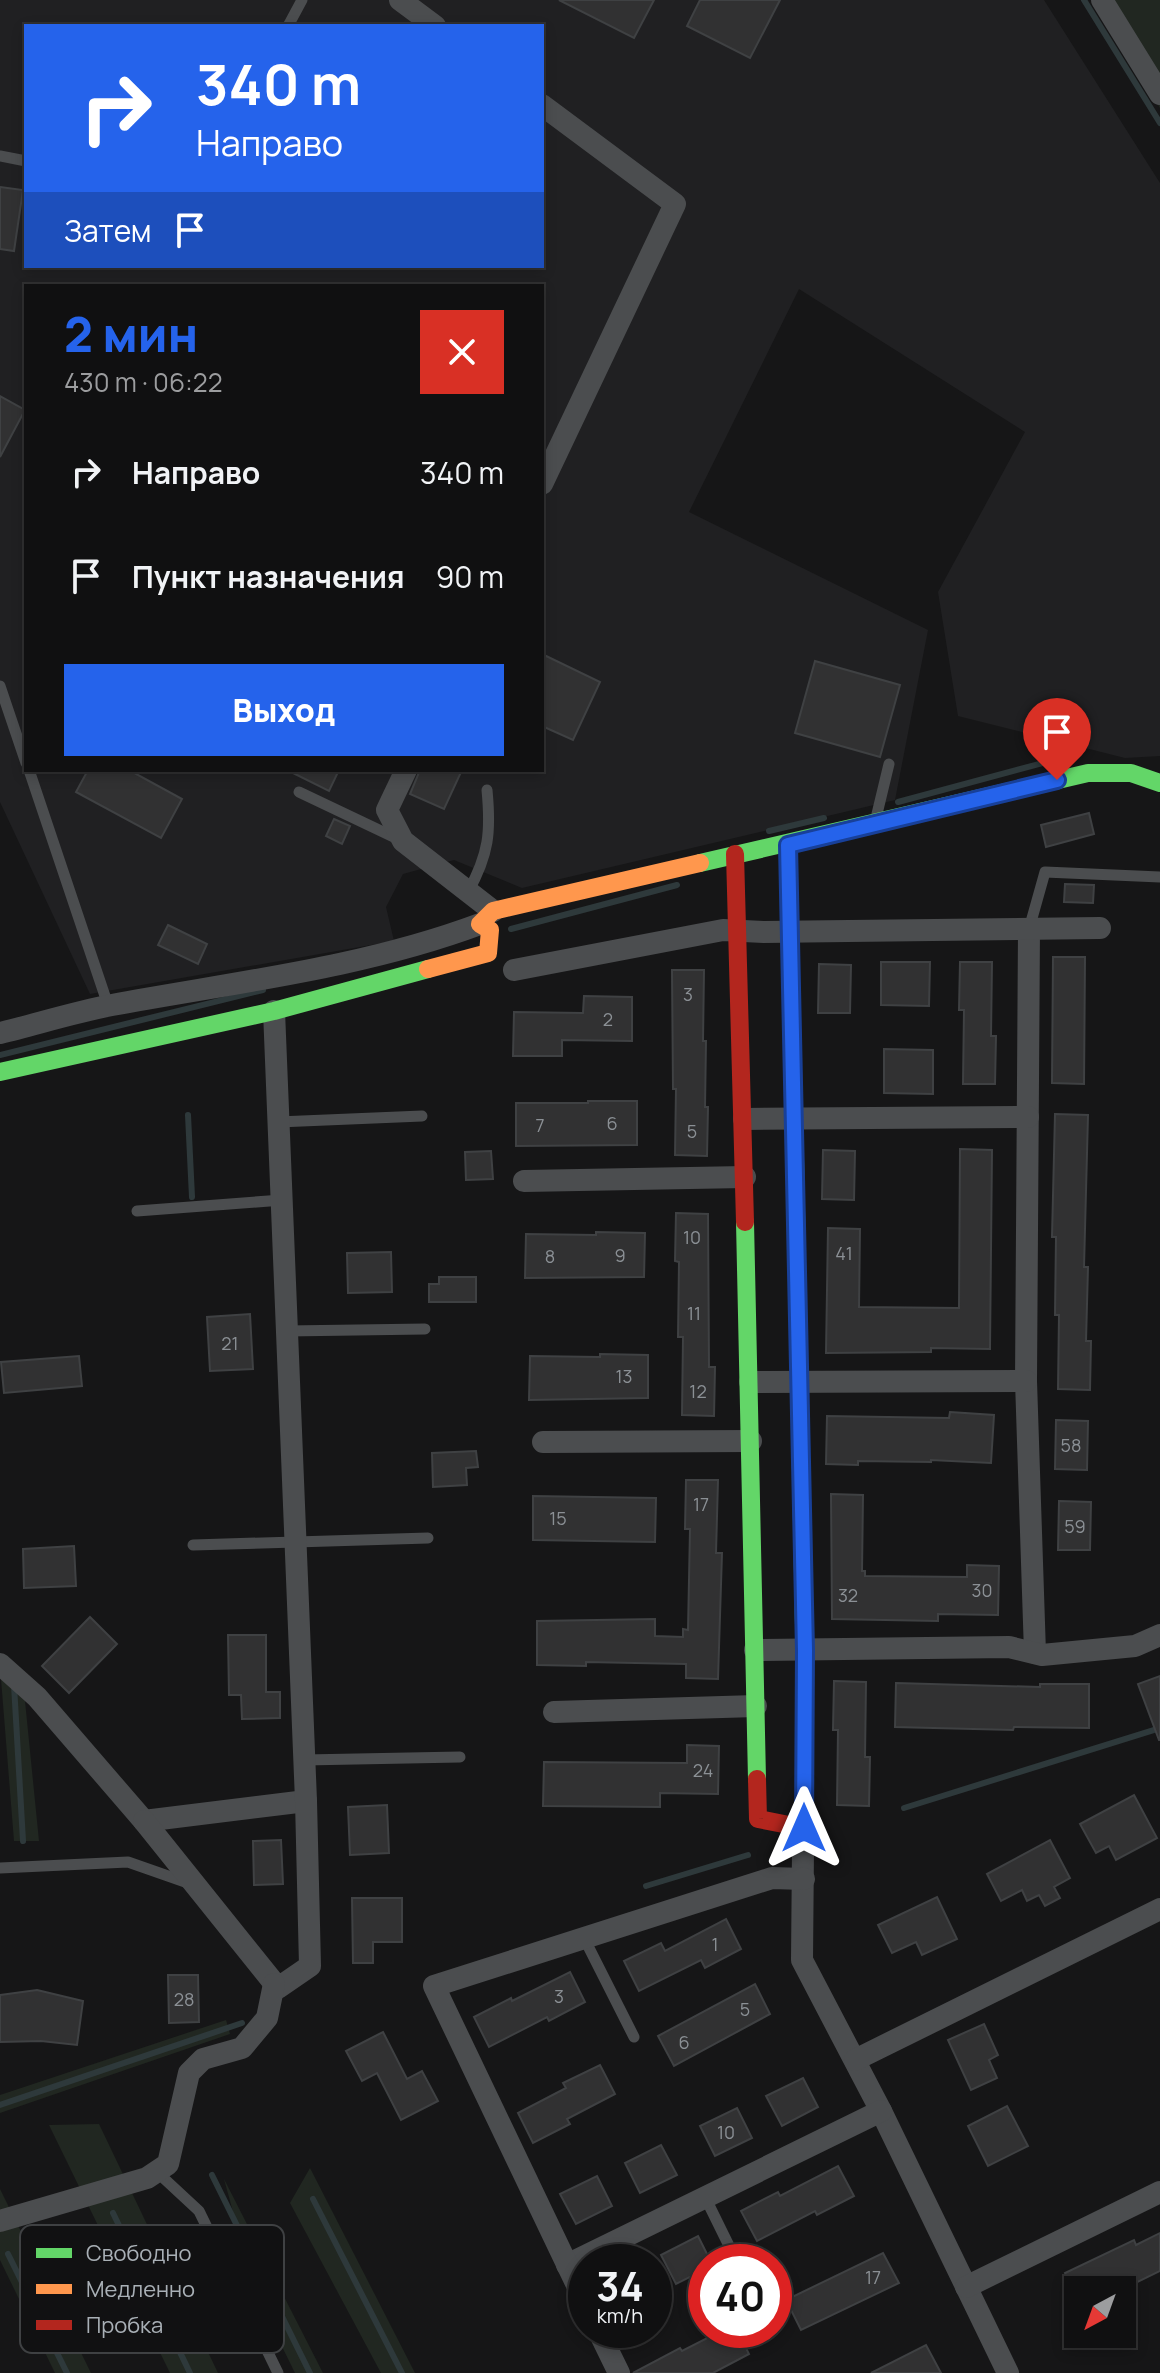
<!DOCTYPE html>
<html lang="ru">
<meta charset="utf-8">
<style>
:root{--surface:#101011;--page:#1e1e1f;--text:#f1f3f6;--muted:#9c9d9f;--line:#303031;--accent:#2563eb}
body{margin:0;font-family:Manrope,sans-serif;background:var(--page);color:var(--text);height:100vh;display:flex;flex-direction:column;font-size:30px;white-space:nowrap}
*{box-sizing:border-box;margin:0}
p{font-size:26px;color:var(--muted)}
.icon{flex:none;width:44px;height:44px;fill:none;stroke:currentColor;stroke-width:2;stroke-linecap:round;stroke-linejoin:round}
.map{position:relative;flex:1;overflow:hidden}
.panel{position:absolute;left:24px;top:284px;width:520px;height:488px;display:flex;flex-direction:column;background:var(--surface);border-radius:0px;box-shadow:0 4px 12px #0003,0 0 0 2px var(--line)}
.panel>*{flex:none}
.guide{position:absolute;left:24px;top:24px;width:520px;height:244px;border-radius:0px;box-shadow:0 4px 12px #0003,0 0 0 2px var(--line);background:#2563eb;color:#fff;overflow:hidden}
.needle{width:52px;rotate:221deg}
.fabs{position:absolute;left:1064px;top:2276px;display:grid;gap:16px}
.fabs a{display:grid;place-items:center;width:72px;height:72px;border-radius:0px;background:var(--surface);box-shadow:0 4px 12px #0003,0 0 0 2px var(--line);font-size:40px}
.speed{position:absolute;left:568px;top:2244px;display:flex;gap:16px;font-size:40px;font-weight:700;text-align:center}
.speed>*{display:grid;place-content:center;width:104px;height:104px;border-radius:50%;background:var(--surface);box-shadow:0 4px 12px #0003,0 0 0 2px var(--line);line-height:1}
.speed small{font-size:20px;font-weight:400}
.speed .limit{border:12px solid #d22;background:#fff;color:#111}
.pin{position:absolute;display:grid;place-items:center;width:68px;height:68px;color:#fff;margin:-82px -34px;border-radius:50% 50% 50% 0;rotate:-45deg;box-shadow:0 0 8px #0007}
.pin .icon{rotate:45deg}
.me{position:absolute;width:88px;margin:-44px;rotate:0deg;stroke-linejoin:round;filter:drop-shadow(0 0 6px #0008)}
.turn{display:flex;align-items:center;gap:28px;height:168px;padding:0 40px;font-size:36px}
.turn .icon{width:104px;height:104px;stroke-width:2.5}
.turn b{display:block;font-size:56px;line-height:68px}
.then{display:flex;align-items:center;height:76px;padding:0 40px;background:#0003;gap:16px;font-size:30px}
.round{display:grid;place-items:center;flex:none;width:84px;height:84px;border-radius:0px;background:var(--page)}
.headline{display:flex;align-items:center;justify-content:space-between;height:136px;padding:0 40px}
h1{font-size:48px;font-weight:800;line-height:60px;color:var(--accent)}
.button{display:flex;gap:16px;margin-top:auto;padding:16px 40px}
.button a{flex:1;height:92px;border-radius:0px;background:var(--accent);color:#fff;font-size:32px;font-weight:800;line-height:92px;text-align:center}
ul{padding:0;list-style:none}
li{display:flex;align-items:center;gap:24px;height:104px;padding:0 40px}
li div{flex:1}
li b{display:block;font-size:30px}
li em{font-style:normal}
.map>svg:first-child{display:block}
.built{fill:#202022;fill-rule:evenodd}
.green{fill:#212721}
.lines{fill:none;stroke-linecap:round;stroke-linejoin:round}
.stream{stroke:#2e393b;stroke-width:6}
.building{fill:#313132;stroke:#3f4143;stroke-width:2}
.lane{stroke:#4b4d4f;stroke-width:11}
.street{stroke:#4b4d4f;stroke-width:22}
.fast{stroke:#63d668;stroke-width:18}
.slow{stroke:#ff974d;stroke-width:18}
.jam{stroke:#b3261e;stroke-width:18}
.route-casing{stroke:#184099;stroke-width:20}
.route{stroke:#2563eb;stroke-width:14}
.labels{text-anchor:middle;dominant-baseline:central;stroke-width:7;stroke-linejoin:round;paint-order:stroke}
.number-label{font-size:18px;fill:#8b9095}
.key{fill:#111112;stroke:#3f4143;stroke-width:2}
.key-label{font-size:22px;fill:#a9b0b6}
</style>
<div class="map">
<svg width="1160" height="2373" viewBox="0 0 1160 2373">
<rect width="100%" height="100%" fill="#161617"/>
<path class="built" d="M0,0H1044L1160,183V756L1125,758L958,716L938,592L1025,432L799,289L689,512L928,630L895,800L522,888L454,860L403,874L386,907L394,941L90,994L0,802ZM26,26H542V266H26ZM26,286H542V770H26Z"/>
<g class="green">
<polygon points="1095,0 1160,0 1160,108"/>
<polygon points="1,1679 25,1701 39,1841 14,1841"/>
<polygon points="226,2020 230,2034 0,2113 0,2095"/>
<polygon points="99,2124 218,2373 170,2373 49,2125"/>
<polygon points="310,2168 415,2373 381,2373 290,2203"/>
<polygon points="224,2179 323,2373 295,2373 255,2292"/>
<polygon points="0,2189 91,2373 55,2373 0,2260"/>
</g>
<g class="lines">
<g class="stream">
<polyline points="1084,0 1160,123"/>
<polyline points="898,802 1080,753"/>
<polyline points="769,831 824,818"/>
<polyline points="511,929 677,885"/>
<polyline points="0,1055 263,990"/>
<polyline points="188,1115 192,1197"/>
<polyline points="14,1685 23,1841"/>
<polyline points="904,1808 1160,1728"/>
<polyline points="646,1886 748,1855"/>
<polyline points="0,2105 242,2023"/>
<polyline points="212,2175 310,2373"/>
<polyline points="313,2199 402,2373"/>
<polyline points="113,2213 190,2373"/>
<polyline points="8,2254 67,2373"/>
</g>
</g>
<g class="building">
<polygon points="559,0 654,0 634,38"/>
<polygon points="700,0 780,0 750,58 687,26"/>
<polygon points="0,187 23,190 14,251 0,249"/>
<polygon points="0,396 25,410 0,457"/>
<polygon points="542,654 600,682 573,740 542,726"/>
<polygon points="815,661 900,685 880,757 795,733"/>
<polygon points="88,770 129,770 182,799 161,838 76,792"/>
<polygon points="287,770 339,770 329,791"/>
<polygon points="420,770 462,770 444,809 410,794"/>
<polygon points="1089,813 1094,834 1046,847 1041,825"/>
<polygon points="334,819 350,826 342,844 326,836"/>
<polygon points="1065,884 1094,885 1093,903 1064,902"/>
<polygon points="168,925 207,944 198,964 158,945"/>
<polygon points="1053,957 1085,957 1084,1084 1052,1083"/>
<polygon points="881,962 930,962 929,1006 881,1005"/>
<polygon points="960,962 992,962 991,1036 996,1036 995,1084 963,1084 964,1010 959,1010"/>
<polygon points="819,964 851,965 850,1013 818,1013"/>
<polygon points="672,970 704,970 703,1041 706,1041 705,1107 708,1107 707,1156 675,1155 676,1089 673,1089"/>
<polygon points="584,996 632,997 632,1041 562,1040 562,1056 513,1056 514,1012 583,1013"/>
<polygon points="884,1049 933,1050 933,1094 884,1093"/>
<polygon points="588,1101 637,1101 637,1145 516,1146 516,1103 588,1103"/>
<polygon points="1055,1114 1088,1115 1084,1267 1088,1267 1086,1341 1091,1341 1090,1390 1058,1389 1059,1315 1055,1315 1056,1237 1052,1237"/>
<polygon points="960,1149 992,1150 990,1349 931,1348 931,1352 826,1353 828,1228 860,1229 859,1307 959,1308"/>
<polygon points="823,1150 855,1151 854,1200 822,1199"/>
<polygon points="491,1151 493,1179 466,1180 465,1152"/>
<polygon points="676,1213 708,1214 709,1367 715,1367 714,1416 682,1415 683,1337 678,1337 679,1262 675,1261"/>
<polygon points="596,1232 645,1233 644,1277 525,1278 526,1234 596,1235"/>
<polygon points="391,1252 392,1292 348,1293 347,1253"/>
<polygon points="439,1277 476,1277 476,1302 429,1302 429,1284 439,1284"/>
<polygon points="250,1314 253,1369 210,1371 207,1317"/>
<polygon points="600,1354 648,1355 648,1398 529,1400 530,1356 600,1357"/>
<polygon points="79,1356 82,1386 4,1393 1,1362"/>
<polygon points="950,1412 994,1415 991,1463 931,1460 931,1462 858,1461 858,1465 826,1464 827,1416 949,1418"/>
<polygon points="1056,1420 1088,1421 1087,1470 1055,1469"/>
<polygon points="476,1451 478,1467 466,1468 467,1485 433,1487 432,1453"/>
<polygon points="686,1480 718,1480 716,1553 722,1553 718,1679 686,1678 686,1664 586,1662 586,1666 537,1665 537,1621 655,1619 655,1636 683,1637 683,1629 688,1630 690,1529 685,1529"/>
<polygon points="831,1494 863,1495 862,1571 865,1571 865,1576 967,1577 967,1565 999,1566 998,1615 938,1614 938,1621 832,1619"/>
<polygon points="533,1496 656,1498 655,1542 533,1540"/>
<polygon points="1059,1501 1091,1502 1090,1550 1058,1550"/>
<polygon points="74,1546 76,1586 24,1588 23,1549"/>
<polygon points="90,1617 117,1644 69,1693 42,1666"/>
<polygon points="228,1635 266,1635 266,1692 280,1692 280,1718 242,1719 241,1695 229,1695"/>
<polygon points="1160,1676 1160,1740 1159,1740 1138,1684"/>
<polygon points="834,1681 866,1682 865,1757 870,1757 869,1806 837,1805 838,1730 833,1730"/>
<polygon points="896,1683 1040,1687 1040,1684 1089,1684 1089,1728 1014,1727 1013,1730 895,1727"/>
<polygon points="687,1745 719,1746 718,1794 660,1793 660,1807 543,1806 544,1762 687,1763"/>
<polygon points="1134,1795 1157,1838 1116,1860 1109,1846 1096,1853 1080,1824"/>
<polygon points="387,1805 389,1853 350,1855 348,1807"/>
<polygon points="281,1840 283,1884 254,1885 253,1841"/>
<polygon points="1050,1840 1070,1878 1054,1887 1060,1898 1045,1906 1039,1895 1027,1901 1022,1890 1001,1901 987,1874"/>
<polygon points="937,1897 957,1939 922,1955 916,1942 892,1953 878,1925"/>
<polygon points="352,1898 402,1898 402,1942 373,1942 373,1963 353,1963"/>
<polygon points="726,1919 741,1949 705,1968 701,1960 639,1991 624,1961 661,1943 665,1951"/>
<polygon points="570,1972 585,2002 549,2021 547,2017 489,2047 474,2017 511,1998 512,2001"/>
<polygon points="168,1975 198,1975 199,2022 169,2023"/>
<polygon points="755,1984 770,2014 674,2066 658,2036"/>
<polygon points="37,1990 83,2001 77,2045 41,2041 0,2042 0,1995"/>
<polygon points="984,2024 998,2055 989,2060 997,2078 971,2090 948,2040"/>
<polygon points="383,2032 407,2079 422,2071 438,2101 401,2120 377,2073 362,2081 346,2051"/>
<polygon points="600,2065 615,2094 567,2119 570,2124 533,2143 518,2113 566,2088 563,2083"/>
<polygon points="803,2078 818,2107 782,2126 766,2096"/>
<polygon points="1007,2106 1028,2146 988,2166 968,2126"/>
<polygon points="737,2108 752,2138 715,2156 700,2126"/>
<polygon points="661,2145 677,2175 640,2193 625,2163"/>
<polygon points="838,2166 854,2196 817,2215 815,2211 757,2241 741,2211 778,2192 780,2196"/>
<polygon points="597,2176 612,2206 576,2224 560,2194"/>
<polygon points="1160,2233 1160,2271 1121,2290 1073,2290 1065,2273 1134,2240 1136,2245"/>
<polygon points="698,2236 711,2262 706,2262 706,2269 676,2284 661,2255"/>
<polygon points="883,2253 899,2283 801,2330 786,2300"/>
<polygon points="723,2330 737,2330 749,2354 713,2373 633,2373 680,2348 682,2351"/>
<polygon points="926,2345 941,2373 871,2373"/>
</g>
<g class="lines">
<g class="lane">
<polyline points="288,26 302,0"/>
<polyline points="0,156 26,161"/>
<polyline points="0,686 26,763"/>
<polyline points="29,770 108,1005"/>
<polyline points="299,792 400,840"/>
<polyline points="876,818 889,764"/>
<path d="M468,892C489,854 491,832 487,790"/>
<polyline points="1029,929 1045,872 1160,877"/>
<polyline points="278,1122 422,1116"/>
<polyline points="137,1211 282,1200"/>
<polyline points="287,1331 425,1329"/>
<polyline points="193,1545 428,1538"/>
<polyline points="304,1760 460,1757"/>
<polyline points="0,1868 128,1862 188,1883"/>
<polyline points="584,1938 634,2037"/>
<polyline points="157,2172 199,2211 278,2373"/>
<polyline points="705,2197 737,2262"/>
</g>
<g class="street">
<polyline points="400,0 435,26"/>
<polyline points="1102,0 1160,94"/>
<polyline points="542,105 675,204 542,484"/>
<polyline points="406,770 387,810 403,841 493,911"/>
<polyline points="1029,929 1026,1381 1035,1653"/>
<polyline points="514,970 723,930 764,932 1100,928"/>
<path d="M0,1033C37,1024 75,1012 112,1005C236,982 362,968 480,924"/>
<polyline points="744,1119 1028,1117"/>
<polyline points="524,1181 745,1177"/>
<polyline points="750,1382 1026,1381"/>
<polyline points="543,1442 751,1441"/>
<polyline points="755,1650 1009,1647 1042,1655 1135,1646 1160,1635"/>
<polyline points="0,1664 37,1697 144,1821 306,1801"/>
<polyline points="554,1712 756,1706"/>
<polyline points="144,1821 278,1988 310,1966 306,1801 274,1011"/>
<polyline points="803,1849 802,1960 881,2111 1008,2373"/>
<polyline points="855,2060 1160,1909"/>
<polyline points="0,2221 147,2178 168,2164 189,2073 203,2059 242,2048 267,2018 274,1984"/>
<polyline points="567,2265 881,2111"/>
<polyline points="966,2287 1160,2192"/>
<polyline points="586,2304 434,1986 772,1878 804,1879"/>
<polyline points="598,2330 619,2373"/>
</g>
<g class="fast">
<polyline points="700,863 1088,773 1131,773 1160,783"/>
<polyline points="0,1072 274,1011 428,969"/>
<polyline points="795,1159 804,1625"/>
<polyline points="745,1222 757,1779"/>
</g>
<polyline class="slow" points="428,969 488,953 490,930 480,924 493,911 700,863"/>
<g class="jam">
<polyline points="788,845 795,1159"/>
<polyline points="735,854 745,1222"/>
<polyline points="757,1779 758,1819 804,1828 804,1625"/>
</g>
</g>
<g class="lines">
<g class="route-casing">
<polyline id="route" points="804,1828 805,1651 788,845 1057,780"/>
</g>
<use href="#route" class="route"/>
</g>
<g class="labels">
<g class="number-label">
<text x="688" y="994">3</text>
<text x="608" y="1019">2</text>
<text x="612" y="1123">6</text>
<text x="540" y="1125">7</text>
<text x="692" y="1131">5</text>
<text x="692" y="1237">10</text>
<text x="844" y="1253">41</text>
<text x="620" y="1255">9</text>
<text x="550" y="1256">8</text>
<text x="694" y="1313">11</text>
<text x="230" y="1343">21</text>
<text x="624" y="1376">13</text>
<text x="698" y="1391">12</text>
<text x="1071" y="1445">58</text>
<text x="701" y="1504">17</text>
<text x="558" y="1518">15</text>
<text x="1075" y="1526">59</text>
<text x="982" y="1590">30</text>
<text x="848" y="1595">32</text>
<text x="703" y="1770">24</text>
<text x="715" y="1944">1</text>
<text x="559" y="1996">3</text>
<text x="184" y="1999">28</text>
<text x="745" y="2009">5</text>
<text x="684" y="2042">6</text>
<text x="726" y="2132">10</text>
<text x="873" y="2277">17</text>
</g>
</g>
<rect x="20" y="2225" width="264" height="128" rx="12" class="key"/>
<rect x="36" y="2248" width="36" height="10" fill="#63d668"/>
<rect x="36" y="2284" width="36" height="10" fill="#ff974d"/>
<rect x="36" y="2320" width="36" height="10" fill="#b3261e"/>
<g class="key-label">
<text x="86" y="2261">Свободно</text>
<text x="86" y="2297">Медленно</text>
<text x="86" y="2333">Пробка</text>
</g>
</svg>
<div class="fabs">
<a><svg class="needle" viewBox="-14 -14 28 28"><path d="M0-13l5 13h-10z" fill="#e53935"/><path d="M0 13l5-13h-10z" fill="#9c9d9f"/></svg></a>
</div>
<div class="speed"><div>34<small>km/h</small></div><div class="limit">40</div></div>
<div class="pin" style="left:1057px;top:780px;background:#d93025"><svg class="icon" aria-label="arrive" viewBox="0 0 24 24"><path d="M6 21V4h12l-3 4 3 4H6"/></svg></div>
<svg class="me" style="left:804px;top:1828px" viewBox="-20 -20 40 40"><path d="M0-17L14 15 0 8-14 15z" fill="#2563eb" stroke="#fff" stroke-width="4"/></svg>
<div class="guide">
<div class="turn"><svg class="icon" aria-label="right" viewBox="0 0 24 24"><path d="M7 20v-9h11M14 6l5 5-5 5"/></svg><div><b>340 m</b>Направо</div></div>
<div class="then">Затем<svg class="icon" aria-label="arrive" viewBox="0 0 24 24"><path d="M6 21V4h12l-3 4 3 4H6"/></svg></div>
</div>
<section class="panel">
<div class="headline"><div><h1>2 мин</h1><p>430 m · 06:22</p></div><a class="round" style="background:#d93025;color:#fff"><svg class="icon" aria-label="close" viewBox="0 0 24 24"><path d="M6 6l12 12M18 6L6 18"/></svg></a></div>
<ul>
<li><svg class="icon" aria-label="right" viewBox="0 0 24 24"><path d="M7 20v-9h11M14 6l5 5-5 5"/></svg><div><b>Направо</b></div><em>340 m</em></li>
<li><svg class="icon" aria-label="arrive" viewBox="0 0 24 24"><path d="M6 21V4h12l-3 4 3 4H6"/></svg><div><b>Пункт назначения</b></div><em>90 m</em></li>
</ul>
<div class="button"><a>Выход</a></div>
</section>
</div>
